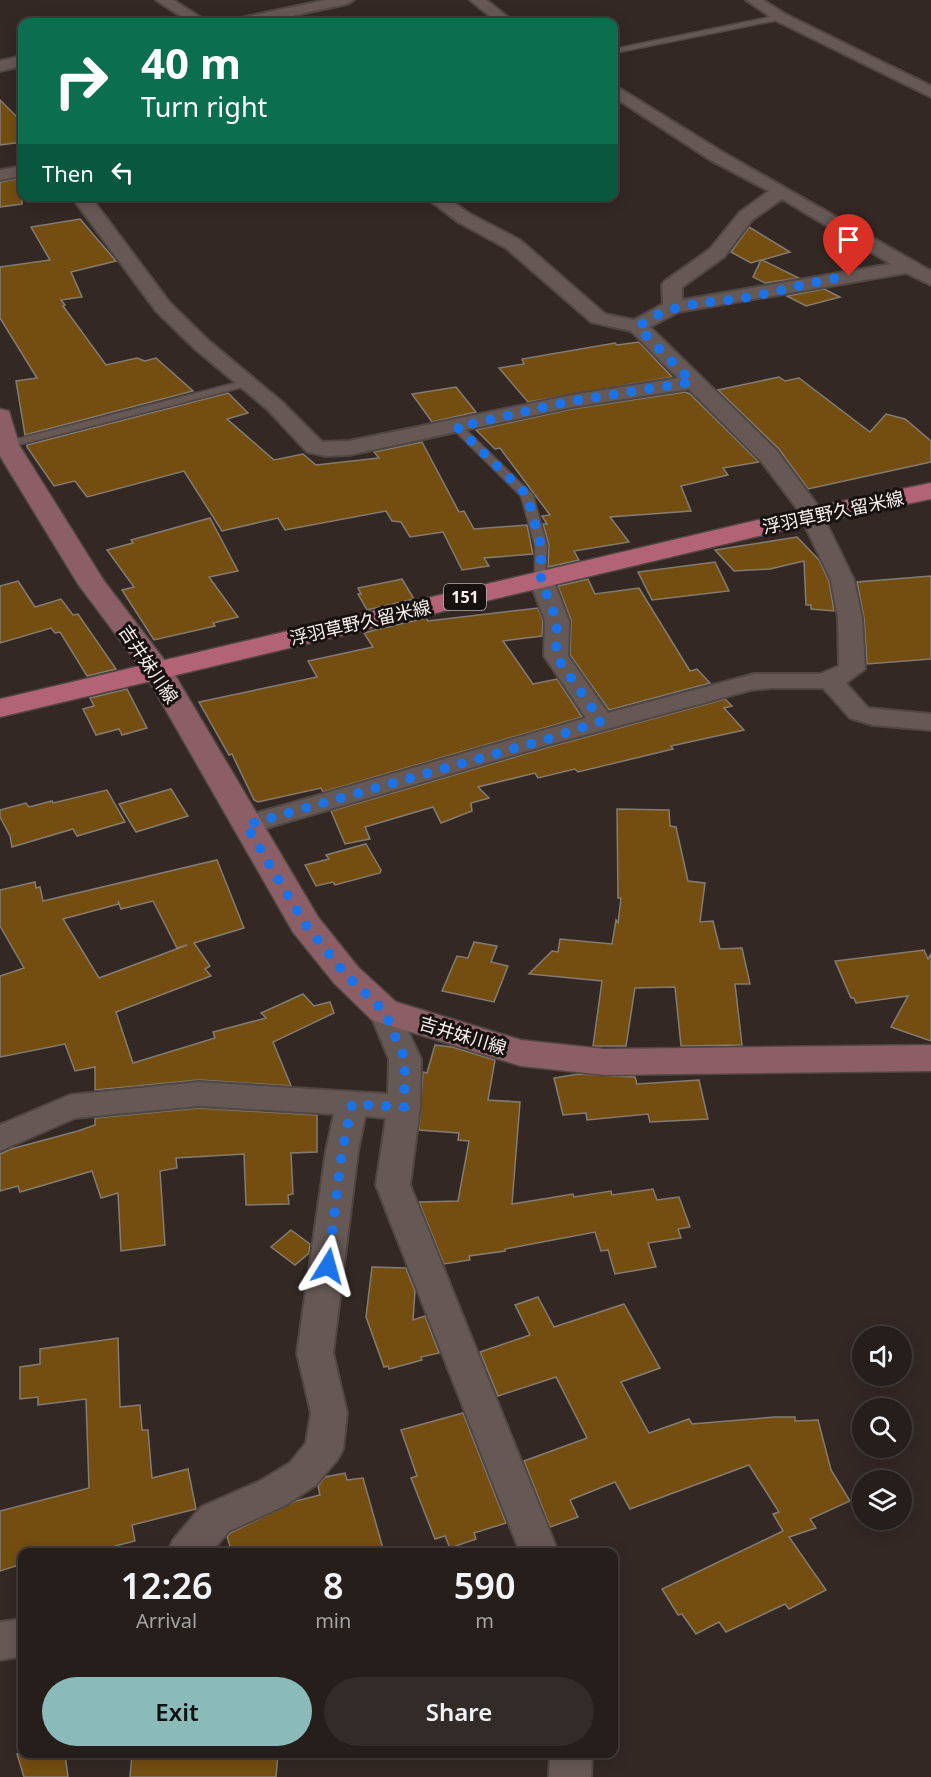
<!DOCTYPE html>
<meta charset="utf-8">
<style>
:root{--surface:#261e1b;--page:#322b28;--text:#f1f3f6;--muted:#a4a2a3;--line:#423c3a;--accent:#8bbbb9}
body{margin:0;font-family:"Noto Sans","Noto Sans JP",sans-serif;background:var(--page);color:var(--text);height:100vh;display:flex;flex-direction:column;font-size:22px;white-space:nowrap}
*{box-sizing:border-box;margin:0}
p{font-size:20px;color:var(--muted)}
.icon{flex:none;width:33px;height:33px;fill:none;stroke:currentColor;stroke-width:2;stroke-linecap:round;stroke-linejoin:round}
.map{position:relative;flex:1;overflow:hidden}
.sheet{position:absolute;left:18px;top:1548px;width:600px;height:210px;display:flex;flex-direction:column;background:var(--surface);border-radius:12px;box-shadow:0 3px 15px #0003,0 0 0 2px var(--line)}
.sheet>*{flex:none}
.guide{position:absolute;left:18px;top:18px;width:600px;height:183px;border-radius:12px;box-shadow:0 3px 15px #0003,0 0 0 2px var(--line);background:#0b6e4f;color:#fff;overflow:hidden}
.fabs{position:absolute;left:852px;top:1326px;display:grid;gap:12px}
.fabs a{display:grid;place-items:center;width:60px;height:60px;border-radius:50%;background:var(--surface);box-shadow:0 3px 15px #0003,0 0 0 2px var(--line);font-size:30px}
.pin{position:absolute;display:grid;place-items:center;width:51px;height:51px;color:#fff;margin:-62px -26px;border-radius:50% 50% 50% 0;rotate:-45deg;box-shadow:0 0 6px #0007}
.pin .icon{rotate:45deg}
.me{position:absolute;width:66px;margin:-33px;rotate:8deg;stroke-linejoin:round;filter:drop-shadow(0 0 4px #0008)}
.turn{display:flex;align-items:center;gap:21px;height:126px;padding:0 24px;font-size:27px}
.turn .icon{width:78px;height:78px;stroke-width:2.5}
.turn b{display:block;font-size:42px;line-height:51px}
.then{display:flex;align-items:center;height:57px;padding:0 24px;background:#0003;gap:12px;font-size:22px}
.eta{display:flex;justify-content:space-evenly;align-items:center;height:102px;text-align:center}
.eta b{font-size:36px;font-weight:600;line-height:42px}
.primary-button{display:flex;gap:12px;margin-top:auto;padding:12px 24px}
.primary-button a{flex:1;height:69px;border-radius:36px;background:var(--accent);color:#111;font-size:24px;font-weight:600;line-height:69px;text-align:center}
.primary-button a+a{background:var(--page);color:var(--text)}
.map>svg:first-child{display:block}
.building{fill:#744e11;stroke:#847c72;stroke-width:1.5;fill-rule:evenodd}
.lines{fill:none;stroke-linecap:round;stroke-linejoin:round}
.service-casing{stroke:#504643;stroke-width:3}
.minor-casing{stroke:#504643;stroke-width:4}
.secondary-casing{stroke:#504643;stroke-width:3}
.primary-casing{stroke:#504643;stroke-width:3}
.service{fill:#665955;fill-rule:evenodd}
.minor{fill:#665955;fill-rule:evenodd}
.secondary{fill:#8c5e66;fill-rule:evenodd}
.primary{fill:#b26376;fill-rule:evenodd}
.route{stroke:#1a73e8;stroke-width:10;stroke-dasharray:0 18}
.labels{text-anchor:middle;dominant-baseline:central;stroke-width:6;stroke-linejoin:round;paint-order:stroke}
.shield{fill:#171210;stroke:#b6afad;stroke-width:1.5}
.shield-label{font-size:16px;font-weight:bold;fill:#faf2f0}
.street-label{font-size:18px;fill:#faf2f0;stroke:#171210}
</style>
<div class="map">
<svg width="931" height="1777" viewBox="0 0 931 1777">
<rect width="100%" height="100%" fill="#332824"/>
<g class="building">
<polygon points="0,100 22,122 22,142 0,145"/>
<polygon points="22,178 22,204 0,207 0,182"/>
<polygon points="80,219 116,261 71,272 82,297 61,300 65,305 63,306 106,365 137,358 145,361 156,358 193,391 25,435 16,381 37,378 0,318 0,267 50,260 31,227"/>
<polygon points="749,227 790,252 762,260 799,278 765,283 753,277 761,260 751,263 731,252"/>
<polygon points="824,289 840,297 806,306 787,296"/>
<polygon points="639,342 672,377 528,402 499,368 524,364 522,359 615,343 617,345"/>
<polygon points="779,377 785,381 799,378 870,432 886,414 905,419 931,441 931,462 808,489 779,449 718,390"/>
<polygon points="456,387 476,412 432,422 412,394"/>
<polygon points="685,392 690,394 759,462 723,468 728,475 681,486 691,511 610,517 629,542 574,551 579,560 548,567 549,545 543,524 547,524 542,516 550,515 500,448 495,449 476,430 572,409"/>
<polygon points="228,393 248,413 227,419 274,460 303,454 316,465 379,458 374,452 422,442 459,512 464,511 474,529 527,525 533,554 484,558 489,566 462,570 443,532 410,537 401,522 392,521 386,511 285,530 278,518 222,531 184,471 87,497 75,481 54,486 27,447 27,445"/>
<polygon points="210,518 238,571 209,577 238,617 213,623 215,626 154,640 122,590 134,587 107,550 133,543 131,540"/>
<polygon points="797,537 819,560 829,581 834,611 811,609 811,605 806,605 804,561 770,569 734,571 715,550"/>
<polygon points="715,562 729,591 652,600 638,572"/>
<polygon points="931,576 931,659 867,664 864,618 857,582"/>
<polygon points="402,579 414,599 367,610 358,594 361,594 358,588"/>
<polygon points="588,579 595,594 639,588 690,671 697,669 710,683 609,710 570,655 571,620 558,586"/>
<polygon points="18,581 35,607 61,599 73,615 78,614 116,669 87,676 60,632 55,633 51,628 0,643 0,586"/>
<polygon points="538,608 543,621 542,636 503,641 533,684 557,679 582,717 323,792 321,788 258,802 254,800 232,754 229,755 199,702 317,677 308,661 373,647 364,633 379,629 426,618 428,621"/>
<polygon points="127,689 147,728 122,735 119,729 96,735 83,709 94,706 90,698"/>
<polygon points="725,699 732,706 724,708 744,730 671,746 673,749 578,772 575,769 538,778 535,773 478,787 489,798 471,803 472,811 441,823 433,807 365,827 370,839 345,844 331,811 549,747"/>
<polygon points="171,789 188,816 136,832 119,804"/>
<polygon points="107,790 125,822 77,836 73,829 12,847 10,836 0,817 0,810 26,803 29,807 52,801 53,803"/>
<polygon points="617,809 669,810 670,826 676,827 688,881 705,883 700,922 713,921 720,949 742,948 750,984 735,984 742,1045 681,1046 675,987 635,988 626,1046 593,1046 602,981 529,974 552,951 558,952 560,939 612,944 616,920 618,923 621,898 618,898"/>
<polygon points="366,844 381,870 380,873 335,885 333,882 316,886 305,865 329,859 326,855"/>
<path d="M217,860L244,928L194,943L210,966L205,969L211,976L116,1012L133,1063L215,1038L213,1032L266,1018L261,1013L303,994L314,1006L330,1002L334,1013L273,1042L291,1086L199,1080L95,1090V1067L75,1071L65,1044L0,1057V976L24,968L0,926V890L35,882L36,888L40,887L43,901ZM118,901L121,909L153,901L177,948L187,945L99,978L63,919L119,904Z"/>
<polygon points="474,942 497,946 491,962 508,966 494,1002 442,991 457,956 468,958"/>
<polygon points="924,950 928,959 931,954 931,1041 891,1027 908,996 856,1003 854,998 851,998 835,961"/>
<polygon points="435,1045 452,1047 495,1060 488,1100 520,1102 512,1204 573,1194 574,1197 611,1191 612,1195 653,1189 657,1200 679,1197 690,1227 678,1229 681,1238 648,1243 656,1267 615,1274 608,1250 601,1251 595,1232 505,1249 505,1251 469,1256 470,1260 444,1264 419,1202 458,1201 469,1141 458,1140 459,1133 419,1130 423,1072 427,1073"/>
<polygon points="578,1074 635,1077 637,1084 699,1080 708,1119 650,1122 648,1114 587,1120 586,1113 563,1115 554,1078"/>
<polygon points="199,1108 317,1115 317,1152 291,1153 293,1194 288,1195 289,1204 246,1205 244,1154 176,1158 177,1168 160,1171 165,1245 121,1251 118,1193 101,1198 92,1171 20,1192 18,1186 0,1191 0,1154 11,1149 78,1131 95,1125 95,1118"/>
<polygon points="291,1230 310,1244 309,1253 295,1265 271,1247"/>
<polygon points="372,1267 406,1268 415,1291 413,1320 425,1316 439,1353 421,1357 422,1360 389,1369 388,1366 384,1367 366,1317"/>
<polygon points="538,1297 554,1327 624,1304 660,1368 621,1382 649,1433 689,1419 692,1424 775,1417 795,1417 795,1421 818,1420 831,1470 850,1501 810,1519 816,1528 789,1537 826,1590 789,1609 785,1604 726,1632 719,1622 696,1634 682,1614 678,1615 662,1589 783,1531 773,1514 779,1512 749,1465 630,1509 615,1482 570,1500 578,1517 550,1527 524,1461 587,1438 556,1377 498,1396 480,1352 530,1335 515,1305"/>
<polygon points="118,1338 120,1407 140,1405 142,1430 148,1430 152,1478 188,1469 196,1509 132,1525 135,1541 92,1552 22,1552 22,1564 0,1571 0,1511 89,1488 86,1399 38,1405 38,1397 20,1399 20,1367 40,1364 40,1349"/>
<polygon points="463,1413 506,1523 474,1533 476,1539 450,1548 445,1536 435,1539 411,1478 417,1476 401,1430"/>
<polygon points="345,1473 347,1480 363,1478 384,1552 232,1552 227,1537 230,1533 296,1501 320,1495 318,1486 325,1477"/>
<polygon points="17,1754 65,1754 68,1777 24,1777"/>
<polygon points="132,1754 278,1754 276,1777 130,1777"/>
</g>
<g class="lines">
<g class="service-casing">
<g id="service">
<polygon points="780,15 783,15 783,19 614,53 614,49"/>
<polygon points="247,380 252,383 251,385 6,448 0,445 2,443"/>
<polygon points="457,424 461,425 533,495 547,546 545,582 537,582 535,579 535,546 521,496 453,429 453,425"/>
</g>
</g>
<g class="minor-casing">
<g id="minor">
<polygon points="156,0 173,0 208,22 190,22"/>
<polygon points="326,0 354,0 347,4 264,22 237,22 245,17"/>
<polygon points="470,0 486,0 514,22 497,22"/>
<polygon points="746,0 763,0 785,14 931,86 931,97 775,20"/>
<polygon points="22,56 22,66 0,71 0,61"/>
<path d="M614,85L724,153L931,271V285L906,273L678,312L650,327L777,451L818,506L854,580L862,618L865,669L846,683L868,708L931,714V730L873,725L850,718L823,688H771L751,690L548,745L256,831L246,834L236,831L232,825L236,819L586,718L544,656L545,621L529,579L533,574H549L553,579L569,621L568,656L608,713L754,674H820L839,666L838,618L831,580L796,507L761,461L689,389L572,407L349,455L326,456L307,452L267,409L195,349L156,311L71,196H90L170,303L209,341L281,401L322,442L349,441L572,395L678,378L631,331L591,322L506,248L458,222L424,196H445L470,214L520,240L605,314L634,320L663,304L662,285L665,281L710,249L740,212L769,191L712,161L614,97ZM782,199L891,264L682,300V287L724,257L752,220Z"/>
<polygon points="22,166 22,176 0,180 0,170"/>
<polygon points="384,1000 395,1003 421,1059 420,1107 410,1185 558,1552 520,1552 376,1185 386,1118 365,1116 358,1151 333,1353 347,1413 343,1449 337,1460 316,1485 286,1505 229,1531 211,1552 168,1552 173,1540 201,1507 260,1481 290,1463 306,1443 311,1413 297,1353 326,1151 334,1114 199,1106 75,1118 0,1151 0,1125 70,1095 199,1082 388,1094 389,1059 369,1011 373,1003"/>
<polygon points="22,1619 22,1656 0,1660 0,1622"/>
<polygon points="550,1754 592,1754 591,1777 549,1777"/>
</g>
</g>
<g class="secondary-casing">
<polygon id="secondary" points="0,409 9,411 19,445 104,581 172,670 318,917 358,967 396,1002 521,1040 604,1049 931,1045 931,1071 604,1075 521,1066 372,1020 334,983 293,932 144,672 78,584 0,456"/>
</g>
<g class="primary-casing">
<polygon id="primary" points="931,483 931,499 809,524 0,717 0,699 809,508"/>
</g>
<use href="#service" class="service"/>
<use href="#minor" class="minor"/>
<use href="#secondary" class="secondary"/>
<use href="#primary" class="primary"/>
</g>
<g class="lines">
<path class="route" d="M328,1266L342,1151L352,1104L404,1107L405,1059L384,1011L346,975L305,924L246,825L551,738L601,721L556,656L557,621L541,579V546L527,495L457,427L572,401L692,382L638,327C670,301 710,304 749,297C782,291 815,281 849,276"/>
</g>
<g class="labels">
<rect class="shield" x="444" y="584" width="42" height="26" rx="4.5"/>
<g class="shield-label">
<text x="465" y="597">151</text>
</g>
<g class="street-label">
<text transform="translate(833 512) rotate(-12)">浮羽草野久留米線</text>
<text transform="translate(360 622) rotate(-13)">浮羽草野久留米線</text>
<text transform="translate(149 664) rotate(56)">吉井妹川線</text>
<text transform="translate(463 1035) rotate(17)">吉井妹川線</text>
</g>
</g>
</svg>
<div class="fabs">
<a><svg class="icon" aria-label="sound" viewBox="0 0 24 24"><path d="M4 9h4l5-4v14l-5-4H4zM17 9q2 3 0 6"/></svg></a>
<a><svg class="icon" aria-label="search" viewBox="0 0 24 24"><circle cx="10" cy="10" r="6"/><path d="M15 15l6 6"/></svg></a>
<a><svg class="icon" aria-label="layers" viewBox="0 0 24 24"><path d="M12 4l9 5-9 5-9-5zM3 14l9 5 9-5"/></svg></a>
</div>
<div class="pin" style="left:849px;top:276px;background:#d93025"><svg class="icon" aria-label="arrive" viewBox="0 0 24 24"><path d="M6 21V4h12l-3 4 3 4H6"/></svg></div>
<svg class="me" style="left:328px;top:1266px" viewBox="-20 -20 40 40"><path d="M0-17L14 15 0 8-14 15z" fill="#1a73e8" stroke="#fff" stroke-width="4"/></svg>
<div class="guide">
<div class="turn"><svg class="icon" aria-label="right" viewBox="0 0 24 24"><path d="M7 20v-9h11M14 6l5 5-5 5"/></svg><div><b>40 m</b>Turn right</div></div>
<div class="then">Then<svg class="icon" aria-label="left" viewBox="0 0 24 24"><path d="M17 20v-9H6M10 6l-5 5 5 5"/></svg></div>
</div>
<section class="sheet">
<div class="eta">
<div><b>12:26</b><p>Arrival</p></div>
<div><b>8</b><p>min</p></div>
<div><b>590</b><p>m</p></div>
</div>
<div class="primary-button"><a>Exit</a><a>Share</a></div>
</section>
</div>
